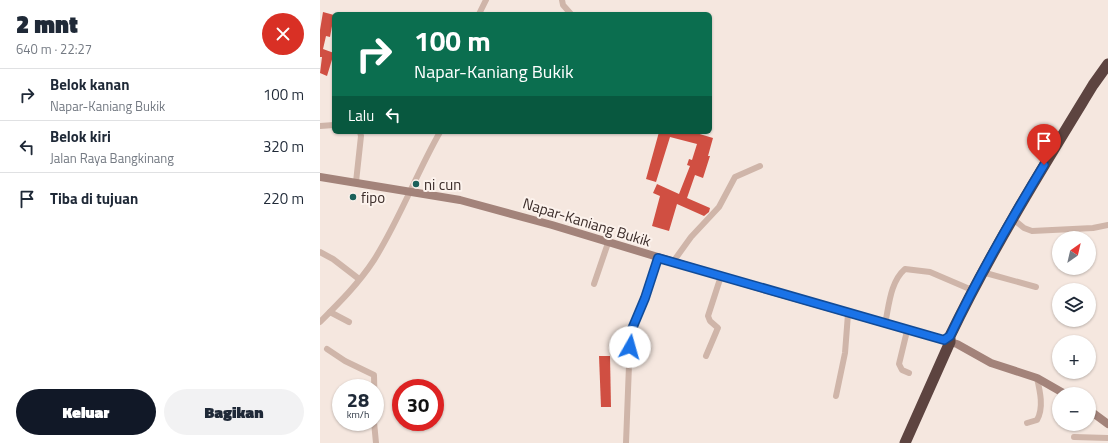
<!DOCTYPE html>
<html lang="id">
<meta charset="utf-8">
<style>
:root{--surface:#fff;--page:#f2f2f3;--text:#1f2937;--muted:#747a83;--line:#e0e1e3;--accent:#111827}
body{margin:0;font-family:"Titillium Web",sans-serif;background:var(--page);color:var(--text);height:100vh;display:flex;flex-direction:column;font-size:15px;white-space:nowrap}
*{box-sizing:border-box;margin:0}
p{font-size:13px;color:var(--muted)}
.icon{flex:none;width:22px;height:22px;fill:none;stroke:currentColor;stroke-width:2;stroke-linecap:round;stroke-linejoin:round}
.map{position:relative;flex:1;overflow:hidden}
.panel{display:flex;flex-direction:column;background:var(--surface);width:320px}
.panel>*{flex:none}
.hud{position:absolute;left:12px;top:12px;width:380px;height:122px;border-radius:6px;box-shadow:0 1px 3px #0004;background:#0b6e4f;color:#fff;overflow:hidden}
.needle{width:26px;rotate:34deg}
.buttons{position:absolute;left:732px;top:231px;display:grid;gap:8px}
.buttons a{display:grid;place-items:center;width:44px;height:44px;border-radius:50%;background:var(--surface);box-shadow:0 1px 3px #0004;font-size:20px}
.speed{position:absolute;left:12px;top:379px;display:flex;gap:8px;font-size:20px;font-weight:700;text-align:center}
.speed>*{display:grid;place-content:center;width:52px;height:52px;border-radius:50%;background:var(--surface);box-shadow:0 1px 3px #0004;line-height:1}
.speed small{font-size:10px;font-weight:400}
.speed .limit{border:6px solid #d22;background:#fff;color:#111}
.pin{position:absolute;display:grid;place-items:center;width:34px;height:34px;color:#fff;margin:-41px -17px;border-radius:50% 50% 50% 0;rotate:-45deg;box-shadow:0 0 4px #0007}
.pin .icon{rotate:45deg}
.me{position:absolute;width:44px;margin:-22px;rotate:7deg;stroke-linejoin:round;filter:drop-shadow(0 0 3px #0008)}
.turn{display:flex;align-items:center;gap:14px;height:84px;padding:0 16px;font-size:18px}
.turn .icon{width:52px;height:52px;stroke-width:2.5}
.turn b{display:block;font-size:28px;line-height:34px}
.then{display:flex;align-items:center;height:38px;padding:0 16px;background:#0003;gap:8px;font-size:15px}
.round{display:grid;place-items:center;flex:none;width:42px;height:42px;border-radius:21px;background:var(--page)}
.head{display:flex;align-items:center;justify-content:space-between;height:68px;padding:0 16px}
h1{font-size:24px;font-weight:800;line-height:30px}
.button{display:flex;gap:8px;margin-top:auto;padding:8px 16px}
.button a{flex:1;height:46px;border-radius:24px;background:var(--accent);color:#fff;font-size:16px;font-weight:800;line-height:46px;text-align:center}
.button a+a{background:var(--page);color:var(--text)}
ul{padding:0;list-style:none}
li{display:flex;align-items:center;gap:12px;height:52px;padding:0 16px;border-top:1px solid var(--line)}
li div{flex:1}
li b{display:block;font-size:15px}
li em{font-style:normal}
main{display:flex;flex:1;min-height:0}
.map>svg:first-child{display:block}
.building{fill:#d04f42}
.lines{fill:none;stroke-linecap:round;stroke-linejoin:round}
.street{stroke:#cfb5a9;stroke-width:6}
.secondary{stroke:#a3837a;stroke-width:8}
.highway{stroke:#5d4440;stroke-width:11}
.route-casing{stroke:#114b97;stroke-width:10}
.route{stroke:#1a73e8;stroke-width:7}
.poi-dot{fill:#1b615b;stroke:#fcf2ec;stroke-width:1.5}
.labels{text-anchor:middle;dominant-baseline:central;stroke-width:4;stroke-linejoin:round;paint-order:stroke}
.poi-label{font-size:15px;fill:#3b2c29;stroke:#fcf2ec;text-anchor:start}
.street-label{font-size:15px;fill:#3b2c29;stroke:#fcf2ec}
</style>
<main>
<section class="panel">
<div class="head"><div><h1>2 mnt</h1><p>640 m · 22:27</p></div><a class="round" style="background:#d93025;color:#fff"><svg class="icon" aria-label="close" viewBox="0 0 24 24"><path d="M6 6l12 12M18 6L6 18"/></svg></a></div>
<ul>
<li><svg class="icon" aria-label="right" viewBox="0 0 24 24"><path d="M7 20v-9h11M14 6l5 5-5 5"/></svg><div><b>Belok kanan</b><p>Napar-Kaniang Bukik</p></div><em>100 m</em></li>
<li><svg class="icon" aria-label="left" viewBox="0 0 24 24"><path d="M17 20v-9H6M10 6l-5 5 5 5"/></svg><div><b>Belok kiri</b><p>Jalan Raya Bangkinang</p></div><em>320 m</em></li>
<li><svg class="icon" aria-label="arrive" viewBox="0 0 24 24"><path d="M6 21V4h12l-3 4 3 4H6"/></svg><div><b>Tiba di tujuan</b></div><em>220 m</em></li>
</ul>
<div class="button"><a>Keluar</a><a>Bagikan</a></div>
</section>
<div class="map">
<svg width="788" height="443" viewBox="0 0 788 443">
<rect width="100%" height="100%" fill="#f5e7df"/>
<g class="building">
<polygon points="3,12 14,15 10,37 6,36 3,49 14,53 7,76 0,73 2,57 0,57 0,30"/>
<polygon points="339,132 373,132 393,138 388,156 390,156 383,178 375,175 367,198 390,208 389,212 384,216 357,204 349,231 332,226 340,196 333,193 337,184 359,194 370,166 367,165 369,159 372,160 377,144 350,137 336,182 326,179"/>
<polygon points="279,356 290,356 291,407 281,407"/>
</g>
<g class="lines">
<g class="street">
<polyline points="242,0 243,5 251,14"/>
<polyline points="159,14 166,0"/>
<polyline points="0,126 14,125"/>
<polyline points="36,182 41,136 40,132"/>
<polyline points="692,218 704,228 712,231 773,228 788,225"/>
<polyline points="0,252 13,259 39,279"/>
<polyline points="353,262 371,237 399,207 415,177 440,166"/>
<polyline points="662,272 716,287"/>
<polyline points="274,284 288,243"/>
<polyline points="10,312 29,322"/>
<path d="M0,322C20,302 39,283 54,260C80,219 96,174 120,132"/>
<path d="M565,324C569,306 570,282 585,269L610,272L652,290"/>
<polyline points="587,331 579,364 582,370 589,373"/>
<polyline points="7,349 25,361 54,375 55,419"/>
<polyline points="386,356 397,330 398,328 390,321 388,316 401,276"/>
<polyline points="516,396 525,353 528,314"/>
<polyline points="54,422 56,443"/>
<path d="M707,423L717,420C724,408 720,391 717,378"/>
<polyline points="754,437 788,438"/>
<polyline points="306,443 310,339 312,329 325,298 338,258"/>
</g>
<g class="secondary">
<polyline points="0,177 140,200 232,225 447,290 637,344 671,363 717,378 745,394"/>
<polyline points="769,410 788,424"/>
</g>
<path class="highway" d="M585,443L630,342V336C672,249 723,167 773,85L788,64"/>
</g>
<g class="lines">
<g class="route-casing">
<path id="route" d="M310,347L312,329L325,298L338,258L624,340L630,336C658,277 690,221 724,165"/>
</g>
<use href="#route" class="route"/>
</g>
<g class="poi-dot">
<circle cx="96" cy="184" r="4"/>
<circle cx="33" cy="197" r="4"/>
</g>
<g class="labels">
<g class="poi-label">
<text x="104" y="184">ni cun</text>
<text x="41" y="197">fipo</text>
</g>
<g class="street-label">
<text transform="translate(267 222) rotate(17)">Napar-Kaniang Bukik</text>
</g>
</g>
</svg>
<div class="buttons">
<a><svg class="needle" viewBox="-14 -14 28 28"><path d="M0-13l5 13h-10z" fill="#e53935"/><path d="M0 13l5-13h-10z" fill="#747a83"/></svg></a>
<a><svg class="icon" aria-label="layers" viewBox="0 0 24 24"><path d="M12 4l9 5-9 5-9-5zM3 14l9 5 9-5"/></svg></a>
<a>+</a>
<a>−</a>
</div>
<div class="speed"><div>28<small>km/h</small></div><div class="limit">30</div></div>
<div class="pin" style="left:724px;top:165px;background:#d93025"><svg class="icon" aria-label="arrive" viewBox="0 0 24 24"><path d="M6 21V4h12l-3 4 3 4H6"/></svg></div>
<svg class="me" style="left:310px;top:347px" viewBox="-20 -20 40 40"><circle r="19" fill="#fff"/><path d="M0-13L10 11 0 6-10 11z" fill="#1a73e8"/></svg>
<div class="hud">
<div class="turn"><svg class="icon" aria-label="right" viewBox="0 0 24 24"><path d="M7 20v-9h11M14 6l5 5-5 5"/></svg><div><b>100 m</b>Napar-Kaniang Bukik</div></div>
<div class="then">Lalu<svg class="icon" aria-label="left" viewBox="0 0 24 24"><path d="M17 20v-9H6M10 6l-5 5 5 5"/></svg></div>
</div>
</div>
</main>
